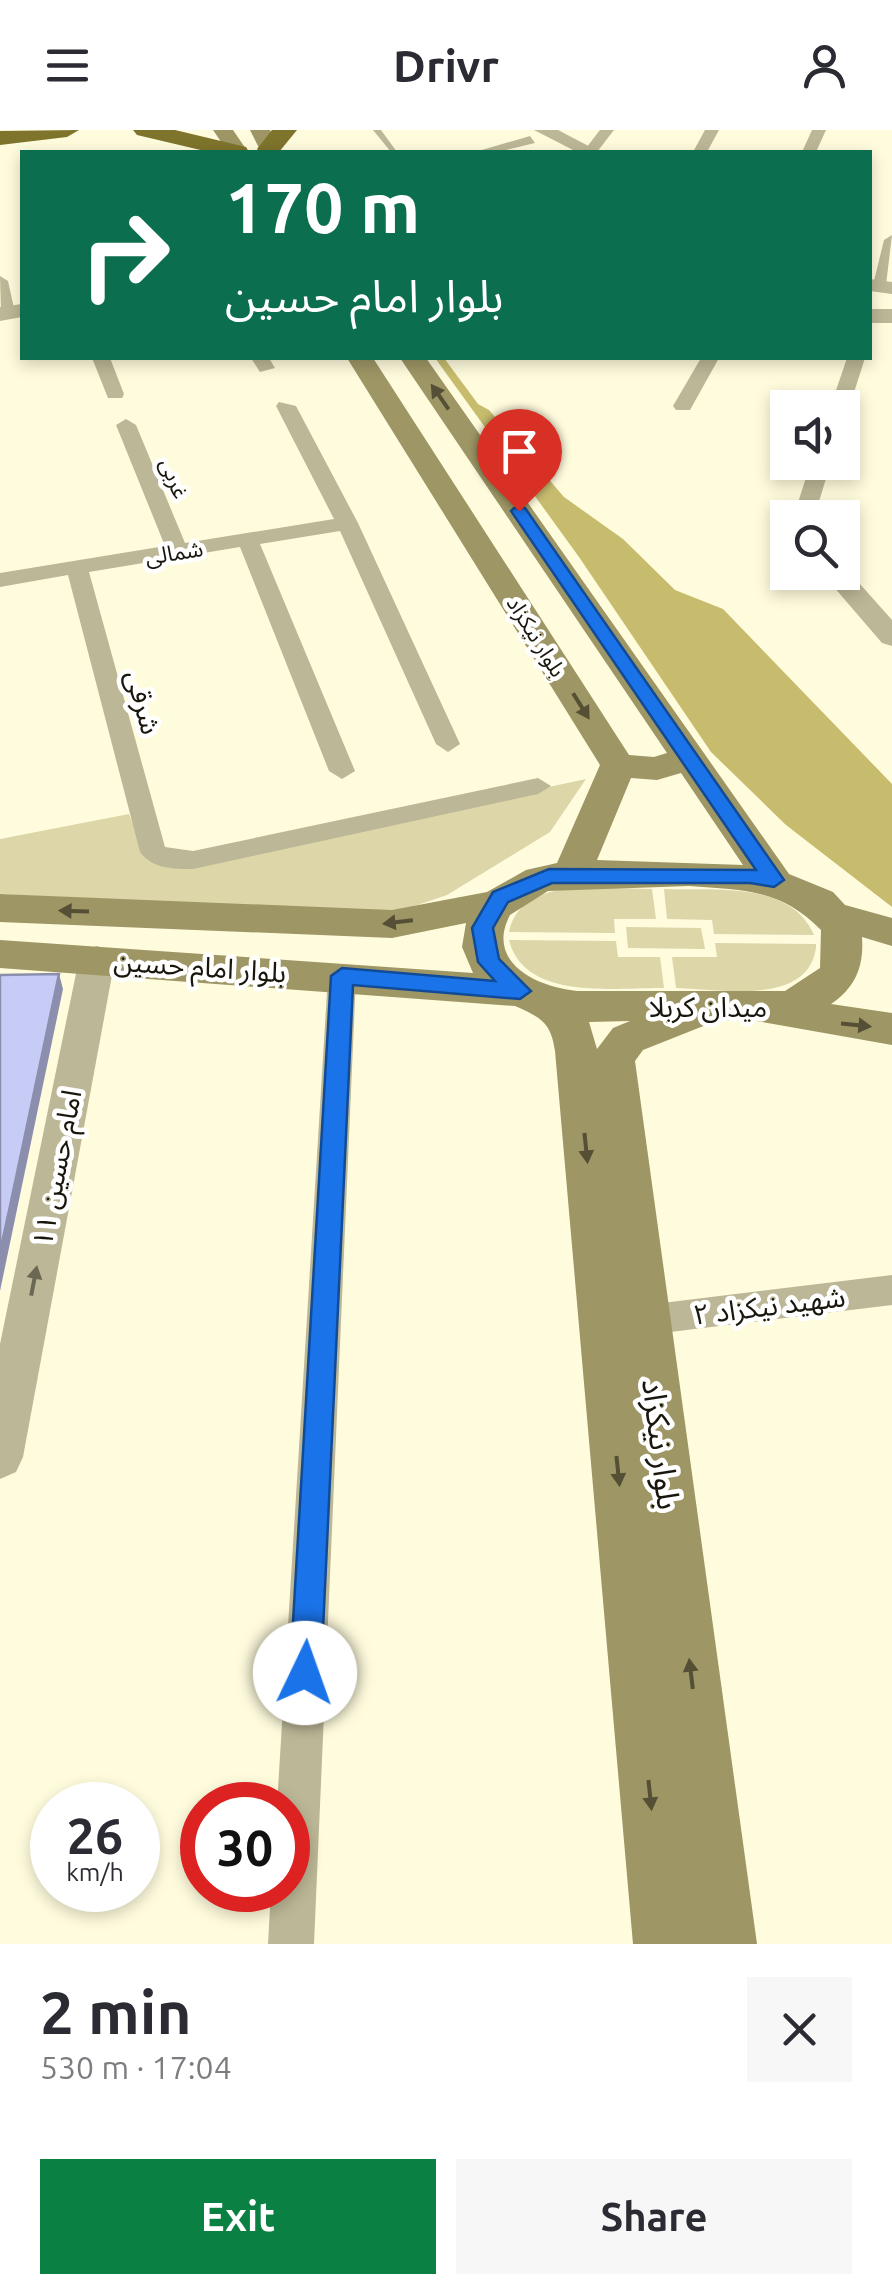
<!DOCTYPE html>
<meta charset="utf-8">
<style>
:root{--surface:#fff;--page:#f7f7f7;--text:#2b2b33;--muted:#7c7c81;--accent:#0b8043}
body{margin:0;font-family:Ubuntu,"Noto Sans Arabic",sans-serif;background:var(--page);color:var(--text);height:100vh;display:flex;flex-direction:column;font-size:38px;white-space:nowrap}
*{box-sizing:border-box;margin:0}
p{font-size:32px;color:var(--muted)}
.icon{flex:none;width:55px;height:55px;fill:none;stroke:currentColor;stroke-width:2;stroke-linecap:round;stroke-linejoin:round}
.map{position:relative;height:1814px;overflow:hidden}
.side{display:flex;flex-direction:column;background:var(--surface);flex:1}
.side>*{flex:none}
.guide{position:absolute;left:20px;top:20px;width:852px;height:210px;border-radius:0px;box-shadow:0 5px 15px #0003;background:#0b6e4f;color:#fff;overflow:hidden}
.tools{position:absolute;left:770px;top:260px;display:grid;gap:20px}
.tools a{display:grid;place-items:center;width:90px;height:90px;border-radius:0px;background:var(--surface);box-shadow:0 5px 15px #0003;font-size:50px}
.speed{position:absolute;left:30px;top:1652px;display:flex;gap:20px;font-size:50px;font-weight:700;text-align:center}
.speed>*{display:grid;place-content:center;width:130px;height:130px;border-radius:50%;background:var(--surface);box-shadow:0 5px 15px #0003;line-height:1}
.speed small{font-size:25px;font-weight:400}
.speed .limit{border:15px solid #d22;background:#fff;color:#111}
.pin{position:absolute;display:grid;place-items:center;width:85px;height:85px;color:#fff;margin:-102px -42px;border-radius:50% 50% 50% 0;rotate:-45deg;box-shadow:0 0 10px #0007}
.pin .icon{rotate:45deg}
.me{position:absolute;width:110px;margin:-55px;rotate:3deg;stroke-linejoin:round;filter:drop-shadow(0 0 8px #0008)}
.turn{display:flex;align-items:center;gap:35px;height:210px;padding:0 40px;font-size:45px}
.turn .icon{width:130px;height:130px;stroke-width:2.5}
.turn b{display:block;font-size:70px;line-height:85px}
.round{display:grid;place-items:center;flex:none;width:105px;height:105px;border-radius:0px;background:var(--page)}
.headline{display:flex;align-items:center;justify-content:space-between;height:170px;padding:0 40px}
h1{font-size:60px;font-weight:700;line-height:75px}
.cta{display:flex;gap:20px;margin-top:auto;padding:20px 40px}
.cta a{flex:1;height:115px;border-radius:0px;background:var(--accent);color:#fff;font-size:40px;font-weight:700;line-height:115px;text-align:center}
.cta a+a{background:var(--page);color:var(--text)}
header{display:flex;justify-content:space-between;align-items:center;height:130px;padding:0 40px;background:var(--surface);font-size:45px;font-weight:700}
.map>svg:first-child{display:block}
.green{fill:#dcd6a9}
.forest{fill:#c7bc6e}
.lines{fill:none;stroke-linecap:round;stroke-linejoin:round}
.service{fill:#bcb796;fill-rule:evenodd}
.minor{fill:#bcb796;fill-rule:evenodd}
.tertiary{fill:#bcb796;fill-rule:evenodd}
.secondary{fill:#9e9665;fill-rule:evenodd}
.trunk{fill:#7f742c;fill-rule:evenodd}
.shaded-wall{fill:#8b8fad}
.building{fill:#c7ccf7;stroke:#8b8fad;stroke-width:2.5}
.oneway{fill:#555035}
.oneway2{fill:#6a6752}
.route{fill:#1a73e8;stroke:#114b97;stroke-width:2.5}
.labels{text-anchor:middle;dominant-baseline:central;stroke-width:9;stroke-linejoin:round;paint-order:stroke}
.far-street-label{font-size:22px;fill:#19170d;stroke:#fff}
.street-label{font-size:28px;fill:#19170d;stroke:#fff}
.near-street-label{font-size:32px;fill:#19170d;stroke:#fff}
</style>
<header><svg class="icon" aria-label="menu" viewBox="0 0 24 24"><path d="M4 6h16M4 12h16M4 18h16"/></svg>Drivr<svg class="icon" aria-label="person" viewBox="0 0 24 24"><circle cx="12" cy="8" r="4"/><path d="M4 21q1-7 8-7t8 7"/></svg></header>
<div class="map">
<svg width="892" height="1814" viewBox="0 0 892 1814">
<rect width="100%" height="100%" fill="#fffbdd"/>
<g class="green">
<polygon points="586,649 550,702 447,765 391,784 0,764 0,709 129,684 147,730 165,737 183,736"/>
<path d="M577,757L652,759L656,789H614L615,803L509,802C516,768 547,761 577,757Z"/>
<path d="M664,759C713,761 790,750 814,805L714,804L712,790L667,789Z"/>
<polygon points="626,797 701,798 705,819 628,818"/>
<path d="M509,810L616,811L618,827H660L664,858C616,857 525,872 509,810Z"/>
<path d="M715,813L816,814V817C809,877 718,859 676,858L672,827H717Z"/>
</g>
<polygon class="forest" points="435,228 444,228 478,274 489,280 564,367 623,409 675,460 723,479 892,654 892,777 786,695 711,622 579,427"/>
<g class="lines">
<polygon class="service" points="373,0 381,0 397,22 391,22"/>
<g class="minor">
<polygon points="600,0 614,0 597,22 583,22"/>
<polygon points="705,0 719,0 707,22 693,22"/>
<polygon points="812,0 826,0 816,22 802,22"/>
<polygon points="530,6 535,13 498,22 475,22"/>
<polygon points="892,105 886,155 872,159 884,110"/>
<polygon points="0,146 8,151 16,187 1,183"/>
<polygon points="92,228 110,228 124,264 122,268 108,268"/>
<polygon points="251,228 269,228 275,238 260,242"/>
<polygon points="701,228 719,228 690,280 676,280 673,276"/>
<polygon points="847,228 865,228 849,278 842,283 842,278 830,278"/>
<path d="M279,272L296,276L358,393L460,614L448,622L436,614L340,401L260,414L355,641L342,649L329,641L240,417L89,442L165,717L193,721L538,648L551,656L538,664L193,739C174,739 152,739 140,722L68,445L0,457V443L165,416L116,295L126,289L136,295L185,413L334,389L276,276Z"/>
<polygon points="811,332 831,332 814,388 793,388"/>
<polygon points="342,836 356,846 314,1814 268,1814 271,1760 288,1760 288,1675 277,1675 328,846"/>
<polygon points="892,1145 892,1175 646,1205 634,1201 629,1190 634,1179 646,1175"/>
</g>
<g class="tertiary">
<polygon points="534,0 558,0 600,22 577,22"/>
<polygon points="870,149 892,152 892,164 870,161"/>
<polygon points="22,174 22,187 0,191 0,177"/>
<rect x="870" y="179" width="22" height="14"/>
<polygon points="844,436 892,490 892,516 882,513 821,442 842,442"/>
<polygon points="97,816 110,820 115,829 23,1327 16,1342 0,1349 0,1214 79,829 84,820"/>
</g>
<g class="secondary">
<polygon points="213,0 233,0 248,22 228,22"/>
<polygon points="250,0 270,0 281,22 261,22"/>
<path d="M347,228H373L629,625L654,627L667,623L400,228H426L789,744L833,762L845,775L892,788V816L862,807C864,836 856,857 831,874L892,883V915L757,891H716L643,920L635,931L757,1814H633L555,921C551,892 540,887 515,876L0,838V810L473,843L462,817L466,793L392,808L0,792V764L392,780L487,762L526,740L557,733L600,635ZM681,643L743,735L597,730L631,648L657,650ZM689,756C744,760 781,759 821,800L820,838L785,861H577C537,857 485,833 510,785L548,761ZM630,891L613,898L597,919L589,892Z"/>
</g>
<g class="trunk">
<polygon points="79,0 67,7 0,15 0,1"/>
<polygon points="133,0 175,0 246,17 249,22 209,22 137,5"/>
<polygon points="272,0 297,0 279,22 259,22 257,19"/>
</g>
</g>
<polygon class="shaded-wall" points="59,844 63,859 0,1161 0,1122"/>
<polygon class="building" points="59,844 10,1076 0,1122 0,845"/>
<defs><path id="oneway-solid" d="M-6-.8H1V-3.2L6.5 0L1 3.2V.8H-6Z" transform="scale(2.5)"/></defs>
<g class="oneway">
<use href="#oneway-solid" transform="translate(440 267) rotate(-125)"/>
<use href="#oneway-solid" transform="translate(581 576) rotate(58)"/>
<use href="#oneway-solid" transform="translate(74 781) rotate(-178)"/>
<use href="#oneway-solid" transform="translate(398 792) rotate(173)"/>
<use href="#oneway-solid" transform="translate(856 895) rotate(6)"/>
<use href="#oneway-solid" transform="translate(586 1018) rotate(84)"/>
<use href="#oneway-solid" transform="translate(618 1341) rotate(84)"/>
<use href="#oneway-solid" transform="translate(691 1544) rotate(-97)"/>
<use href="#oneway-solid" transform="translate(650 1665) rotate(84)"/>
</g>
<use class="oneway2" href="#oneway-solid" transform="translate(34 1151) rotate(-79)"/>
<polygon class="route" points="514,378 525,378 784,750 774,757 750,753 552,753 508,772 493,798 499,829 531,861 520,869 353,855 321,1543 316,1554 305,1559 294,1554 290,1543 331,846 342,838 495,851 478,832 472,798 493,762 549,739 756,740 511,381"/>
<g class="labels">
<g class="far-street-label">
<text transform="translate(175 348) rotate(68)">غربی</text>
<text transform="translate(174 422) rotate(-9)">شمالی</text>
<text transform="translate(537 506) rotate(58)">بلوار نیکزاد</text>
</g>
<g class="street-label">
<text transform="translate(144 572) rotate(75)">شرقی</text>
<text transform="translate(200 836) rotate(4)">بلوار امام حسین</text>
<text x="708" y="876">میدان کربلا</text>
<text transform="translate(56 1038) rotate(-79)">امام حسین ۱۱</text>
<text transform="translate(769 1175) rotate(-7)">شهید نیکزاد ۲</text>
</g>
<g class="near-street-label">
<text transform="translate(662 1314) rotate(83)">بلوار نیکزاد</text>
</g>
</g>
</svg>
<div class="tools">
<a><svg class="icon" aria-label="sound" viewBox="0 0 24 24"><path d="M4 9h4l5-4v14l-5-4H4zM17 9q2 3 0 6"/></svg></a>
<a><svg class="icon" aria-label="search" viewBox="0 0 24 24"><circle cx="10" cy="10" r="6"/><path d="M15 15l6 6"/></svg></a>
</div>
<div class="speed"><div>26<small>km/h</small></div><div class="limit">30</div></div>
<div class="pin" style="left:519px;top:381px;background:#d93025"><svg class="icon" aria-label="arrive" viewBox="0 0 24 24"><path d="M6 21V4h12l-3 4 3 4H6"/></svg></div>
<svg class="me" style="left:305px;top:1543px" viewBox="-20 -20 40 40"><circle r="19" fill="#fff"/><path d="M0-13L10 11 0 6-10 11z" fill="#1a73e8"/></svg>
<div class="guide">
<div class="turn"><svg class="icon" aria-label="right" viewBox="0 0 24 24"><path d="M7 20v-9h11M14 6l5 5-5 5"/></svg><div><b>170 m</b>بلوار امام حسین</div></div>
</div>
</div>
<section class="side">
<div class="headline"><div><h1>2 min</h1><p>530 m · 17:04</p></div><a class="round"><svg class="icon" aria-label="close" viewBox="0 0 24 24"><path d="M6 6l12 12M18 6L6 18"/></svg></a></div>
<div class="cta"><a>Exit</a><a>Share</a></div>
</section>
